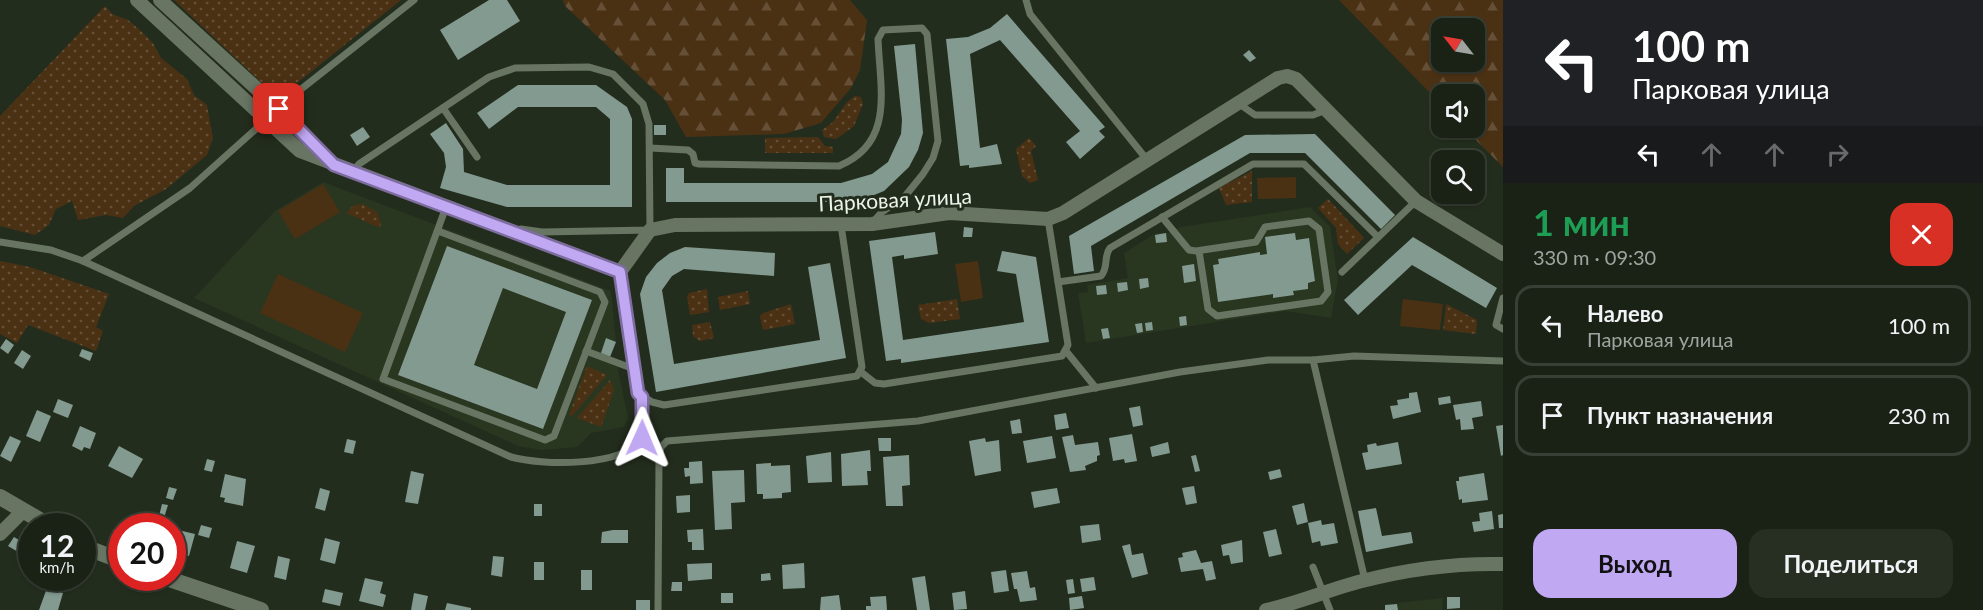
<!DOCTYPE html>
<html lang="ru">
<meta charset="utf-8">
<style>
:root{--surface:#1a2216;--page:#272f23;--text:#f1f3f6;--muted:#9fa4a1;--line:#383f35;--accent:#c0a8f3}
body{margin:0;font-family:Lato,sans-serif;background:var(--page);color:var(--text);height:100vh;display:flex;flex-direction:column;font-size:22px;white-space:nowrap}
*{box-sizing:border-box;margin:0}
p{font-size:20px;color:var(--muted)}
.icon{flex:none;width:33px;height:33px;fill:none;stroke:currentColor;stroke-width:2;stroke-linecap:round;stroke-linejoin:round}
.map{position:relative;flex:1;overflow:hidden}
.panel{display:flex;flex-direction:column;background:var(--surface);width:480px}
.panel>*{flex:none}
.hud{background:#202124;color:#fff;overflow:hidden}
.needle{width:39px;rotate:301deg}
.fabs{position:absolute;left:1431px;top:18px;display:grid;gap:12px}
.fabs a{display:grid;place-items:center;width:54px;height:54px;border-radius:12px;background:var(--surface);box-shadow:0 2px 4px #0004,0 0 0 2px var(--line);font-size:30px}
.speed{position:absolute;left:18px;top:513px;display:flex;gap:12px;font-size:30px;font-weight:700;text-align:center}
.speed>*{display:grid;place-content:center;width:78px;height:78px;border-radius:50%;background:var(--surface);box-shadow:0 2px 4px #0004,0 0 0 2px var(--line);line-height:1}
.speed small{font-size:15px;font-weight:400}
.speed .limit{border:9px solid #d22;background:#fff;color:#111}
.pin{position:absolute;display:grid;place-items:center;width:51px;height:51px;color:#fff;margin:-26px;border-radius:12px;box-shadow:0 3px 9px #0006}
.me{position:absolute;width:66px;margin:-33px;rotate:1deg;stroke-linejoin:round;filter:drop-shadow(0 0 4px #0008)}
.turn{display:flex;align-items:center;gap:21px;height:126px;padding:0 30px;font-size:27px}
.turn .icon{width:78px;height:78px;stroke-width:2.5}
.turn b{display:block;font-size:42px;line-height:51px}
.lanes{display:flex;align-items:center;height:57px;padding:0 30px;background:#0003;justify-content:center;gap:30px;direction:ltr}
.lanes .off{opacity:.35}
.round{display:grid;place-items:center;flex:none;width:63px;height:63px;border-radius:18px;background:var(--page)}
.headline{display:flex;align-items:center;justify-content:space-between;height:102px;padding:0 30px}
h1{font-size:36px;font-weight:700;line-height:45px;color:#1e9e55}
.action{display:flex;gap:12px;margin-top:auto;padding:12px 30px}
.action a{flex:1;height:69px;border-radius:18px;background:var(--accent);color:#111;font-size:24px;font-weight:700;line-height:69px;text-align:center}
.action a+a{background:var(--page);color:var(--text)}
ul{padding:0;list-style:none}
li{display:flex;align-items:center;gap:18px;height:81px;margin:0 12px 9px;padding:0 18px;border:3px solid var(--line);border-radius:18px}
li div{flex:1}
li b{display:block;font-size:22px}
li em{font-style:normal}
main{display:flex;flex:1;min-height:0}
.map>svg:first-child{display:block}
.built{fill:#293620}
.grass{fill:url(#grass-dots)}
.forest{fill:url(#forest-firs);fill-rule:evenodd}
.garden{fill:#4b3114}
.building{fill:#839a90;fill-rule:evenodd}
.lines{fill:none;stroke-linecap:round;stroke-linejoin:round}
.service{stroke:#697563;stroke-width:7}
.minor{stroke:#697563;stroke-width:14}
.tertiary{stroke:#697563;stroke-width:16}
.route-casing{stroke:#7d6d9e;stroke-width:15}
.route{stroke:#c0a8f3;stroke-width:10}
.labels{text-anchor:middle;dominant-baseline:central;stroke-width:6;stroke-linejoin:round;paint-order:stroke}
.street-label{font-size:21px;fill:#edf3e9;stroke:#232d1d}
</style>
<main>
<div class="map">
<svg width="1503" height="610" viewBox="0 0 1503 610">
<defs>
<pattern id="grass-dots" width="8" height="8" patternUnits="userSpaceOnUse" patternTransform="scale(1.5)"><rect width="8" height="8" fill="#4b3114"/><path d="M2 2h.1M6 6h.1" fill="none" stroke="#654f36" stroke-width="1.8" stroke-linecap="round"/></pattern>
<pattern id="forest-firs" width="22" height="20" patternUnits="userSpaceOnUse" patternTransform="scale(1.5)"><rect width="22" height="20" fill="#4b3114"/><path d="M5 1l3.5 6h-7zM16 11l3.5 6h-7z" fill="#654f36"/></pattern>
</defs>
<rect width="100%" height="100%" fill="#232d1d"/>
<g class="built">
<polygon points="323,182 611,291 616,342 610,357 621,361 618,369 628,418 624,427 591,433 578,447 542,450 518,446 194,298 275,211"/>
<polygon points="1310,207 1330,227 1338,280 1331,318 1285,311 1086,343 1078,293 1088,292 1087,285 1128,278 1124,253 1156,233 1168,233 1181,227"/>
<polygon points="1443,598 1442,610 1398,610 1397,603"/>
</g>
<g class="grass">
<polygon points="174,0 401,0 278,98"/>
<polygon points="105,6 112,14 128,20 141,31 153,43 161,58 187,79 194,95 207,105 213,138 207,155 166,189 134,206 123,218 106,215 78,220 72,201 56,209 49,225 35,235 0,226 0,116"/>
<polygon points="855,96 861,97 863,104 854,126 836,139 824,137 822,130 833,122 847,102"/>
<polygon points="818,137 825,146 833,147 833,153 765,153 765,138"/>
<polygon points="1029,138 1036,146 1031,151 1038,180 1030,183 1022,176 1016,149"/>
<polygon points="1252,171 1252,202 1226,205 1219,188"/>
<polygon points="1328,199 1364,238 1347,254 1338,244 1336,228 1318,208"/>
<polygon points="363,204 377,212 381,223 380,228 346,213 354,205"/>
<polygon points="0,261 30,267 109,294 96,327 103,331 96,351 28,325 17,343 0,334"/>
<polygon points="707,289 709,312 690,315 687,297 689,293"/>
<polygon points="748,291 750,304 720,310 718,297"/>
<polygon points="957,299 960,319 929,323 921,319 918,305"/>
<polygon points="791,304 795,324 763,330 760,316 763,313"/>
<polygon points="1446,304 1477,320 1476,334 1443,330"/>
<polygon points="710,322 714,338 700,341 693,336 692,325"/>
<polygon points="587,366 607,375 572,416 569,415"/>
<polygon points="610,380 614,390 601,427 577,418"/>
</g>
<g class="forest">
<polygon points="563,0 850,0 867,20 860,70 851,88 821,123 784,134 686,137 665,100 565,6"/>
<path d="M1339,0H1503V167L1464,128H1474V94H1442L1441,104ZM1442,28H1474V62H1442Z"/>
</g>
<g class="garden">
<polygon points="1296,177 1296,198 1258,199 1257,178"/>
<polygon points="323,184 340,212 295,239 278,211"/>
<polygon points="978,261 983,298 961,302 955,264"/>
<polygon points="278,274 363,313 345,352 260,313"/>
<polygon points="1403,299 1443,304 1440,330 1400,326"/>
</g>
<g class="building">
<polygon points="489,0 507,0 520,21 458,60 440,30"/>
<polygon points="1007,14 1105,127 1099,131 1105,137 1080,159 1066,142 1080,131 1000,40 970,54 980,148 997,144 1002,164 969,168 969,165 960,166 946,39 968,37 990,28"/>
<polygon points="915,44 923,133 918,150 909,167 884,191 862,200 841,202 666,202 666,168 684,168 684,183 841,183 872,174 888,162 901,134 902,120 894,46"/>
<polygon points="1249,50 1256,58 1250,62 1243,55"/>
<polygon points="518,85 596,85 627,107 632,119 632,207 507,207 440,188 446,167 444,153 430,134 446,123 463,149 464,172 507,185 610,185 610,119 596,107 518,107 489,129 477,113"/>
<rect x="654" y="125" width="12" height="10"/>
<polygon points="363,127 370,137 357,146 350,135"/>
<polygon points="1315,134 1395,215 1381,229 1305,153 1250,153 1091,246 1094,271 1074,274 1069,236 1245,135"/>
<polygon points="964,227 973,228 972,237 963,237"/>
<polygon points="935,232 938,254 904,259 904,255 892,257 903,340 1024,322 1016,274 997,271 1002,251 1036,257 1049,342 901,363 901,359 886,361 869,241"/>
<polygon points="1166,233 1167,242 1156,243 1155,235"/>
<polygon points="1295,233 1296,240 1309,238 1315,281 1308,283 1308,289 1293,291 1294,295 1273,298 1273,294 1218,302 1213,265 1219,264 1218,259 1260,252 1260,255 1267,254 1265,237"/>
<polygon points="1413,237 1497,288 1486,308 1412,265 1358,315 1344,300"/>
<path d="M447,246L592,300L543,429L398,375ZM503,288L566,312L537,389L474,365Z"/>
<polygon points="685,247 775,253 774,276 684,269 672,276 662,290 674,364 820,340 808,267 830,263 846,358 656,392 640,294 646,277 657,263 670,253"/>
<polygon points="1194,264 1196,281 1184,283 1182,266"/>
<polygon points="1148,278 1149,287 1140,289 1139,279"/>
<polygon points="1127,282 1128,290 1118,292 1117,283"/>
<polygon points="1106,285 1107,294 1097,295 1096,286"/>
<polygon points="1186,316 1187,325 1180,326 1179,317"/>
<polygon points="1152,322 1153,330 1146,331 1145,323"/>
<polygon points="1142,323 1143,332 1137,333 1135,324"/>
<polygon points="1108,328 1110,338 1103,339 1101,329"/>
<polygon points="606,338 616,342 610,357 601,353"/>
<polygon points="6,339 14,345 8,354 0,348"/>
<polygon points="82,349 93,353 90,361 79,356"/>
<polygon points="22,350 31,356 23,369 14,363"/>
<polygon points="1417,392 1421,412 1393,419 1390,406 1398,405 1397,400 1409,398 1409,393"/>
<polygon points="1450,396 1451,403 1439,405 1438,398"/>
<polygon points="58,399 73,405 68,418 53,412"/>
<polygon points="1481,401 1483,416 1472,418 1474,429 1461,430 1460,419 1456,420 1453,405"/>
<polygon points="1140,406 1143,425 1133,427 1129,408"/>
<polygon points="37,410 51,416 40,442 26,436"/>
<polygon points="1066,413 1069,428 1056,430 1054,415"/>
<polygon points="1020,419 1022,433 1012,434 1010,421"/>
<polygon points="1503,425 1503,455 1501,456 1496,426"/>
<polygon points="80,426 96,433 90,449 84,447 82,451 72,446"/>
<polygon points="1132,434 1137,461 1125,463 1124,459 1113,461 1109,438"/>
<polygon points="1073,435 1075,445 1098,442 1100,455 1097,456 1097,461 1085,466 1086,470 1070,472 1062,437"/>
<polygon points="10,436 21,441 11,462 0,456"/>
<polygon points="1052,436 1056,458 1027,463 1023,441"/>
<polygon points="878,438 891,438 891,451 879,451"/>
<polygon points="985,438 986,442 999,440 1001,471 975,476 969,441"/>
<polygon points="347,439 356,441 353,454 344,452"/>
<polygon points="1168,442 1170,453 1152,457 1150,447"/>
<polygon points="1398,442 1402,464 1366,470 1362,453 1368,452 1367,445 1376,443 1377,446"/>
<polygon points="119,446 143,459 132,478 108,466"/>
<polygon points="870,450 871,471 867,471 868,485 842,486 841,454"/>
<polygon points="831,452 832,482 808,483 806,456"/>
<polygon points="909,455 910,485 902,486 903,506 886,506 883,457"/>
<polygon points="1196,455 1200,471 1195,472 1191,456"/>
<polygon points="207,459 215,461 212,472 204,470"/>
<polygon points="702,461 703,483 690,484 690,476 685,477 684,468 689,468 689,462"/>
<polygon points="771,463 771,466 790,465 791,492 782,493 782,498 763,499 763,494 757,494 756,464"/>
<polygon points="1280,469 1282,477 1270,480 1268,472"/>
<polygon points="744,470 745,502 731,503 732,529 715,530 712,471"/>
<polygon points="411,471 424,474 418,504 405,502"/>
<polygon points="1484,473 1488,500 1462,503 1462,499 1459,500 1456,481 1459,481 1459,477"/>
<polygon points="225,474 246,479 243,506 224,502 225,498 220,497"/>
<polygon points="1194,486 1197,503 1186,505 1182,488"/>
<polygon points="169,487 177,489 173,500 166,498"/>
<polygon points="320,488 330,491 325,511 315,508"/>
<polygon points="1057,488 1060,503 1034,508 1031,492"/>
<polygon points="690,495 690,512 677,513 676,496"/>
<polygon points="1304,503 1308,522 1297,525 1292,506"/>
<polygon points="162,504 168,505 164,518 159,516"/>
<rect x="534" y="504" width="8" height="12"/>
<polygon points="1376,508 1382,536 1411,532 1413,543 1366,552 1358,511"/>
<polygon points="1492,511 1494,529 1474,532 1472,522 1480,521 1479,513"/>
<polygon points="1503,514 1503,528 1499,528 1498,515"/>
<polygon points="1321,520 1322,525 1334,523 1338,543 1321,546 1320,541 1312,543 1308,523"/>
<polygon points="1099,524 1101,540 1082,543 1080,526"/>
<polygon points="201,525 212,528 209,538 198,535"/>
<polygon points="174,529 195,534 189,556 172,551"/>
<polygon points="703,529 704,550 692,550 692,542 688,542 687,530"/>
<polygon points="1276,529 1282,554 1269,557 1263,532"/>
<polygon points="613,530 628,530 628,543 601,543 602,532"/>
<polygon points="14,537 31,547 25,556 8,546"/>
<polygon points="325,538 340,542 335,564 320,560"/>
<polygon points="1242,540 1243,562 1231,564 1229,555 1223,556 1221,545"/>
<polygon points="237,541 255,546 247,573 230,568"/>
<polygon points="1130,544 1132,555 1143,553 1148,574 1132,578 1122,546"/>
<polygon points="1196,550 1201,563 1212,561 1216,579 1206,581 1203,569 1181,572 1178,558 1183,557 1182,553"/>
<polygon points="278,556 290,559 286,580 274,577"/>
<polygon points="493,556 504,557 502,577 491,575"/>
<rect x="534" y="562" width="10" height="18"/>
<polygon points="712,563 712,579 688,581 687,564"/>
<polygon points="804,563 805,588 783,589 782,565"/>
<rect x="581" y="570" width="11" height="20"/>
<polygon points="1006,570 1009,591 994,593 991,572"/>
<polygon points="1027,571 1030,588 1035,587 1037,600 1020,602 1017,589 1014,589 1011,573"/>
<polygon points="770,573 771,580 761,581 761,574"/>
<polygon points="925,576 930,610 917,610 912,578"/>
<polygon points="1094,577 1096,590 1082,592 1080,579"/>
<polygon points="365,578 383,582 380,593 386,595 383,607 359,601"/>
<polygon points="1073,579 1075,593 1068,594 1066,580"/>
<polygon points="672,582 682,582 682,591 671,591"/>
<polygon points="47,588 63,593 58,610 39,610"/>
<polygon points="325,589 343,593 340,606 322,602"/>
<polygon points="965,591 967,609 954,610 952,593"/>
<polygon points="414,593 428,596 425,610 411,610"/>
<rect x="721" y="593" width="12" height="10"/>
<polygon points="839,595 841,610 820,610 821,597"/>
<polygon points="886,596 887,610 866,610 866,606 871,606 870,597"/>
<polygon points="1082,596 1084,608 1070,610 1069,598"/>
<polygon points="1447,597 1460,597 1460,608 1447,609"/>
<rect x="636" y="600" width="14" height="10"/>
<polygon points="447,603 471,608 471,610 445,610"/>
<polygon points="1397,604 1398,610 1385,610 1385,605"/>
</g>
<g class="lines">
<g class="service">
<polyline points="1026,0 1030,14 1148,161"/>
<polyline points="1238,103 1255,115 1313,115 1326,110"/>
<polyline points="443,108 477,157"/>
<path d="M650,148L688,150L693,154L695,163L699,164L839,166C895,143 880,89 878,39L883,30L922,28L927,34L938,141L933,158L923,174L906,195L881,213L873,222"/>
<polyline points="352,172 359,164 489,77 515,68 589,67 613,74 643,104 649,124 650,230 542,232 521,229"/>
<polyline points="1162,217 1189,250 1196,251 1256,242 1265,227 1309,221 1319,229 1328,292 1321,301 1217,316 1208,309 1199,251"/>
<polyline points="438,231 600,292 605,302 554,436 545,440 383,379 446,207"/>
<path d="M0,242L51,250L83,261L511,457C541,465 621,468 642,439C648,429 642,408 642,397"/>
<polyline points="83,261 190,188 295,94 414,0"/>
<polyline points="620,272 638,393 652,402 664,405 857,376 862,367 841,225"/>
<polyline points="1342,272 1416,201"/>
<path d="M1058,282L1101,276C1109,267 1103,257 1110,248L1253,164H1304L1378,237"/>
<polyline points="1503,298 1496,325 1503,329"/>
<polyline points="586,351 634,369"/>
<polyline points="1066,351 1096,388"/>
<polyline points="1313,360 1365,580"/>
<polyline points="861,372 875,383 884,384 1062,356 1068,345 1048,219"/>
<polyline points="642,438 661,447"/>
<polyline points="1313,567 1330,610"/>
<polyline points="658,610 659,458 661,447 667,441 918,421 1180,372 1268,360 1313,360 1354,356 1503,361"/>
</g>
<g class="minor">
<polyline points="137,0 300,151 620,272 650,230 675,225 872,224 949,213 1048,219 1063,213 1278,78 1287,76 1296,79 1416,201 1503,254"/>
<polyline points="160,0 279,109 330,161"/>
<polyline points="0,534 23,511"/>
<path d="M1266,610C1299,603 1330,589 1362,581C1408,569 1456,563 1503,564"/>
</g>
<g class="tertiary">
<polyline points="0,497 50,526"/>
<polyline points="82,546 122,561"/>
<polyline points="166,578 261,610"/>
</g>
</g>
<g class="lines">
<g class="route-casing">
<polyline id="route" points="279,109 334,165 620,272 638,393 642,397 642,438"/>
</g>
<use href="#route" class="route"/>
</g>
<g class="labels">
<g class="street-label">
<text transform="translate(895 199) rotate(-3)">Парковая улица</text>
</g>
</g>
</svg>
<div class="fabs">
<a><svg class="needle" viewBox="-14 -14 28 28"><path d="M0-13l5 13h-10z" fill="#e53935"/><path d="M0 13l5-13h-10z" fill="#9fa4a1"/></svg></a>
<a><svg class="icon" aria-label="sound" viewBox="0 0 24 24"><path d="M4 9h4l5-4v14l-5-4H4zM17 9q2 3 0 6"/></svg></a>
<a><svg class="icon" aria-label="search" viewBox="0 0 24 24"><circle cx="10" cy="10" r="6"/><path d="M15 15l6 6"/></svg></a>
</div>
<div class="speed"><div>12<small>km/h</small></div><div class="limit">20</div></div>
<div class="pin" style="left:279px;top:109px;background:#d93025"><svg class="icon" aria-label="arrive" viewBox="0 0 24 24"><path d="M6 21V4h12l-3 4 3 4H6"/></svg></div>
<svg class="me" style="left:642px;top:438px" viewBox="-20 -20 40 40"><path d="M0-17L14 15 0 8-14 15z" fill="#c0a8f3" stroke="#fff" stroke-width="4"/></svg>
</div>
<section class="panel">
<div class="hud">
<div class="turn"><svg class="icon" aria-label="left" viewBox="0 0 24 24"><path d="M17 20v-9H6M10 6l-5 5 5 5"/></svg><div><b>100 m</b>Парковая улица</div></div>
<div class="lanes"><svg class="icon" aria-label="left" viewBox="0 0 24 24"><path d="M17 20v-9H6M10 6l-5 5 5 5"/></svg><svg class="icon off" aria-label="ahead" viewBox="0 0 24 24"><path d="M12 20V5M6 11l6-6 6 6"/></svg><svg class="icon off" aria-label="ahead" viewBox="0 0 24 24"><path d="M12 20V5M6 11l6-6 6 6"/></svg><svg class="icon off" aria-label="right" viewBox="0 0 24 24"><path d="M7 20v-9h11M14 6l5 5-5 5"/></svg></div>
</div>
<div class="headline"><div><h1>1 мин</h1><p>330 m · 09:30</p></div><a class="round" style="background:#d93025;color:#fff"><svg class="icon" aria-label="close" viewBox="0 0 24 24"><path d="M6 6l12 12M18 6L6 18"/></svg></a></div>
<ul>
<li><svg class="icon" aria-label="left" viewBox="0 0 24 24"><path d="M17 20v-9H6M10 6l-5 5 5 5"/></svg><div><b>Налево</b><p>Парковая улица</p></div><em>100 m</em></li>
<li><svg class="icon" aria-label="arrive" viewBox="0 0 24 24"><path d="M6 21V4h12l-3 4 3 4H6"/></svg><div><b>Пункт назначения</b></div><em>230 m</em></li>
</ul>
<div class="action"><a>Выход</a><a>Поделиться</a></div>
</section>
</main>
